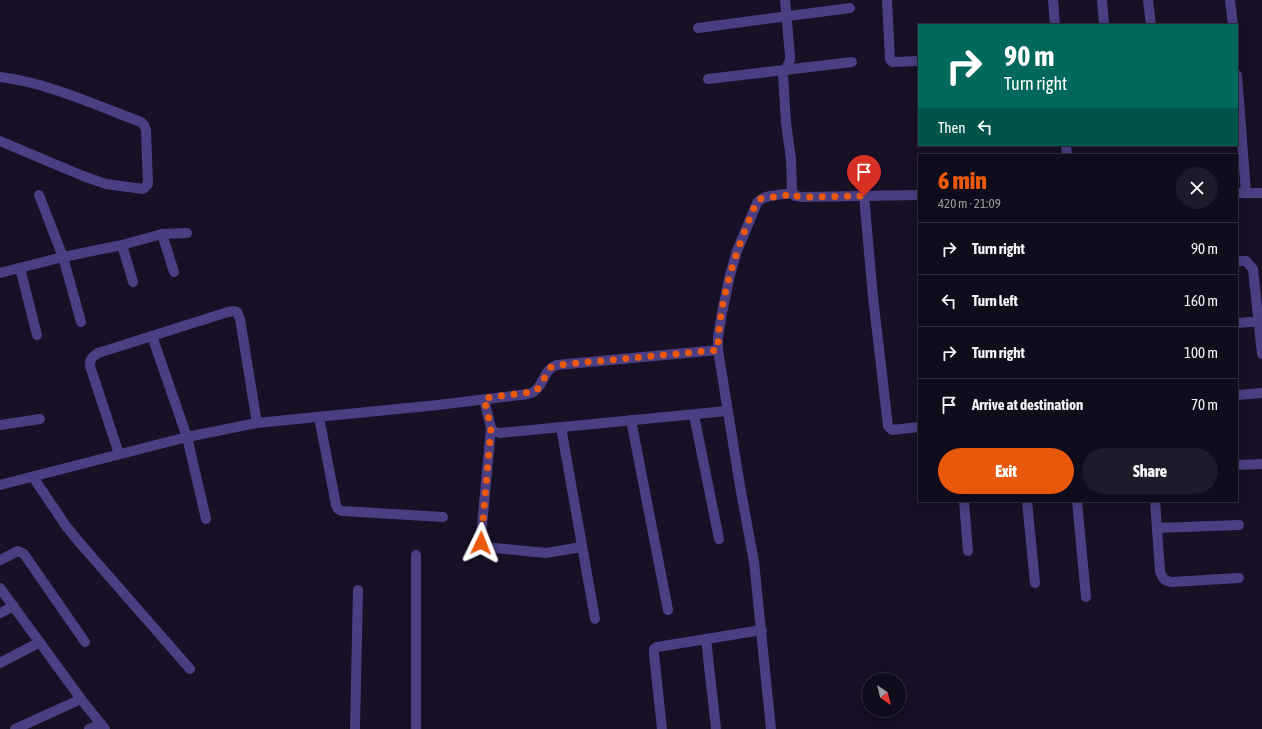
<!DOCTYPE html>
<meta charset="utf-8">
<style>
:root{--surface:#110c1c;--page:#1e1a29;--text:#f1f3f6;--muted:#9c9ba3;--line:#302c3b;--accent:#ea580c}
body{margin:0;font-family:"Asap Condensed",sans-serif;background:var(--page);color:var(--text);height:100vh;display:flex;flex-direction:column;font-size:15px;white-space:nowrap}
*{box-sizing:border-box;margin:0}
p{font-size:13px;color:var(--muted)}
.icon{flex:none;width:22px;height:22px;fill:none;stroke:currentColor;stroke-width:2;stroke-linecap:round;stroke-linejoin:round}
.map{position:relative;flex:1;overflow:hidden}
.details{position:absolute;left:918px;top:154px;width:320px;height:348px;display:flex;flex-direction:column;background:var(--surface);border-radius:0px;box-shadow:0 2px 10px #0003,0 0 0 1px var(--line)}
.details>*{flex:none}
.guide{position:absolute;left:918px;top:24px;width:320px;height:122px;border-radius:0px;box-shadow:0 2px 10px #0003,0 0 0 1px var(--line);background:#00695c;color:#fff;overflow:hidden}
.needle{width:26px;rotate:145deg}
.buttons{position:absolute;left:862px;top:673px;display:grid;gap:8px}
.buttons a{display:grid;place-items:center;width:44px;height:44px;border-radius:50%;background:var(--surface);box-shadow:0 2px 10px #0003,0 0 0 1px var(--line);font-size:20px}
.pin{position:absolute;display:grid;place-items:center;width:34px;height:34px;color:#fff;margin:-41px -17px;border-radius:50% 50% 50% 0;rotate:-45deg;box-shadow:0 0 4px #0007}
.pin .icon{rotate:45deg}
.me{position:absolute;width:44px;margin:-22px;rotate:2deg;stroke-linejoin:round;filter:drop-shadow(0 0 3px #0008)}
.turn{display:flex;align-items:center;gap:14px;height:84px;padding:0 20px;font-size:18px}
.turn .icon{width:52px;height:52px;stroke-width:2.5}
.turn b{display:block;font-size:28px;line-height:34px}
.then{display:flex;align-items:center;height:38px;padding:0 20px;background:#0003;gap:8px;font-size:15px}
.round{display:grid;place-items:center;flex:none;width:42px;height:42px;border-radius:21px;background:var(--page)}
.summary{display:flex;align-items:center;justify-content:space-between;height:68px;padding:0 20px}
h1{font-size:24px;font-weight:800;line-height:30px;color:var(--accent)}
.cta{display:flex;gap:8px;margin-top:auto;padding:8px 20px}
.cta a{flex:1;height:46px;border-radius:24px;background:var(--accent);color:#fff;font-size:16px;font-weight:800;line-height:46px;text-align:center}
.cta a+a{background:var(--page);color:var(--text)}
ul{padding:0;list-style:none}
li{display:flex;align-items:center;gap:12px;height:52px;padding:0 20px;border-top:1px solid var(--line)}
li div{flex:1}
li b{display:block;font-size:15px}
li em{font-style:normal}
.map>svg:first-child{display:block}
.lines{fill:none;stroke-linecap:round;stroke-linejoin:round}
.minor{stroke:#4b3e82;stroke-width:10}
.route{stroke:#ea580c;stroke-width:7;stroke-dasharray:0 12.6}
</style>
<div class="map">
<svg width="1262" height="729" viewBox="0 0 1262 729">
<rect width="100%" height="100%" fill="#171026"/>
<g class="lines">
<g class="minor">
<polyline points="785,0 790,56 790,60 783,75 786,123 791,159 792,190 795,196 803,197 919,195"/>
<polyline points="887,0 890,60 893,62 919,61"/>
<polyline points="1053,0 1055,25"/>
<polyline points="1102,0 1104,25"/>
<polyline points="1148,0 1151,25"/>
<polyline points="1230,0 1233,25"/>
<polyline points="698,28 850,8"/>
<polyline points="1237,75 1246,193"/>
<path d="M0,77C49,83 95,105 141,122L144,125L146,130L148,184L143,189L106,184L83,176L0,141"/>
<polyline points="708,79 852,62"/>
<polyline points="1066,145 1067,155"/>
<polyline points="1237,193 1262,193"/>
<polyline points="39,195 63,257 81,322"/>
<polyline points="864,196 873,297 888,426 892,430 919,427"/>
<polyline points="162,234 174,272"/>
<polyline points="122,245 133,282"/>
<polyline points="1237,261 1246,261 1253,269 1262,354"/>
<polyline points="20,268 37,335"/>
<polyline points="0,273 63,257 122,245 162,234 187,233"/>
<polyline points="1237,323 1262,321"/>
<polyline points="152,336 187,437 206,519"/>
<polyline points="1237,395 1262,393"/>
<polyline points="484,399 491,428 493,431 500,433 727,411"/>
<polyline points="694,415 719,539"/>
<polyline points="319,417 336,505 338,509 342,511 443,517"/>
<polyline points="631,420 668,610"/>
<polyline points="0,425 40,419"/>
<polyline points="561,427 595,619"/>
<polyline points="491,428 481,537 481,543 484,547 546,553 582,547"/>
<path d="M119,454L90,366C90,359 92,357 98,353L228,312L234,311L237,312L240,319L257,423"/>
<polyline points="1237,465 1262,464"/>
<polyline points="33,477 66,526 79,542 190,669"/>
<path d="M0,485L187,437L257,423L438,405L528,394C545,390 541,370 557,365L718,350"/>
<polyline points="964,501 968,551"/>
<polyline points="1027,501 1035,583"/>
<polyline points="1077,501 1086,597"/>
<path d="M1155,501L1160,571C1162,578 1164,581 1172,582L1239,578"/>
<polyline points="1157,528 1239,525"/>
<polyline points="416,555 416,729"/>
<polyline points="0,560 18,551 24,554 85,642"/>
<polyline points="0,588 81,699 105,729"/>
<polyline points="0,613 14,606"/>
<polyline points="706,639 716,729"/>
<polyline points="0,663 40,642"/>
<polyline points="15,729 81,699"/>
<polyline points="89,729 101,724"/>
<polyline points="355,729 358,590"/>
<polyline points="662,729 654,654 654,649 657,647 762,630"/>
<path d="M771,729L754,562L740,486L718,350V337L722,313L730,275L737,251L757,203C764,194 782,195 793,193"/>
</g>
</g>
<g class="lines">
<path class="route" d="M481,543L491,428L484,398L533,392L537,390L551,367L557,365L718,350C718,301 737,248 756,203L760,199L794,194L795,196L803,197L864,196"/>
</g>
</svg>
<div class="buttons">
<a><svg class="needle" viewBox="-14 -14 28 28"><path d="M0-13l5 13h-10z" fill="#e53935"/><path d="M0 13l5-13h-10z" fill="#9c9ba3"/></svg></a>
</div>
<div class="pin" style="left:864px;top:196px;background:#d93025"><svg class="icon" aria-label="arrive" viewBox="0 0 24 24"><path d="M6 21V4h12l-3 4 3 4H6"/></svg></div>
<svg class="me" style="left:481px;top:543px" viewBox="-20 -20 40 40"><path d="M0-17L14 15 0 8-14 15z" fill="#ea580c" stroke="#fff" stroke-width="4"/></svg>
<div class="guide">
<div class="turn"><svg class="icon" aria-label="right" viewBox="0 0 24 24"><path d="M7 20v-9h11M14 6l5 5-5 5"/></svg><div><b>90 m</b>Turn right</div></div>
<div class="then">Then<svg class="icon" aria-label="left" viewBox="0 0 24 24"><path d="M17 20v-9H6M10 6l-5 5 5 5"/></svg></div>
</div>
<section class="details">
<div class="summary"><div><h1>6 min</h1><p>420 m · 21:09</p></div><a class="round"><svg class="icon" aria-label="close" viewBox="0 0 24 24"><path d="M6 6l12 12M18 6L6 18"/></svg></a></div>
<ul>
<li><svg class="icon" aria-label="right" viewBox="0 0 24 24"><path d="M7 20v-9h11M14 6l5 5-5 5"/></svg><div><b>Turn right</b></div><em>90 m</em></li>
<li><svg class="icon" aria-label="left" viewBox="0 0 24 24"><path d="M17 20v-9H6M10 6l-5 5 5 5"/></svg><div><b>Turn left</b></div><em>160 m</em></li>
<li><svg class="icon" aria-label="right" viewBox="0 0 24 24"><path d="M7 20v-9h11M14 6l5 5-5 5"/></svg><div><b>Turn right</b></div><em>100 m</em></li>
<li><svg class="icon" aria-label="arrive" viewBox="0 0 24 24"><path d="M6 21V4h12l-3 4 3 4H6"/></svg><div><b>Arrive at destination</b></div><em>70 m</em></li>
</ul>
<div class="cta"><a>Exit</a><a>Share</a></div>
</section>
</div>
